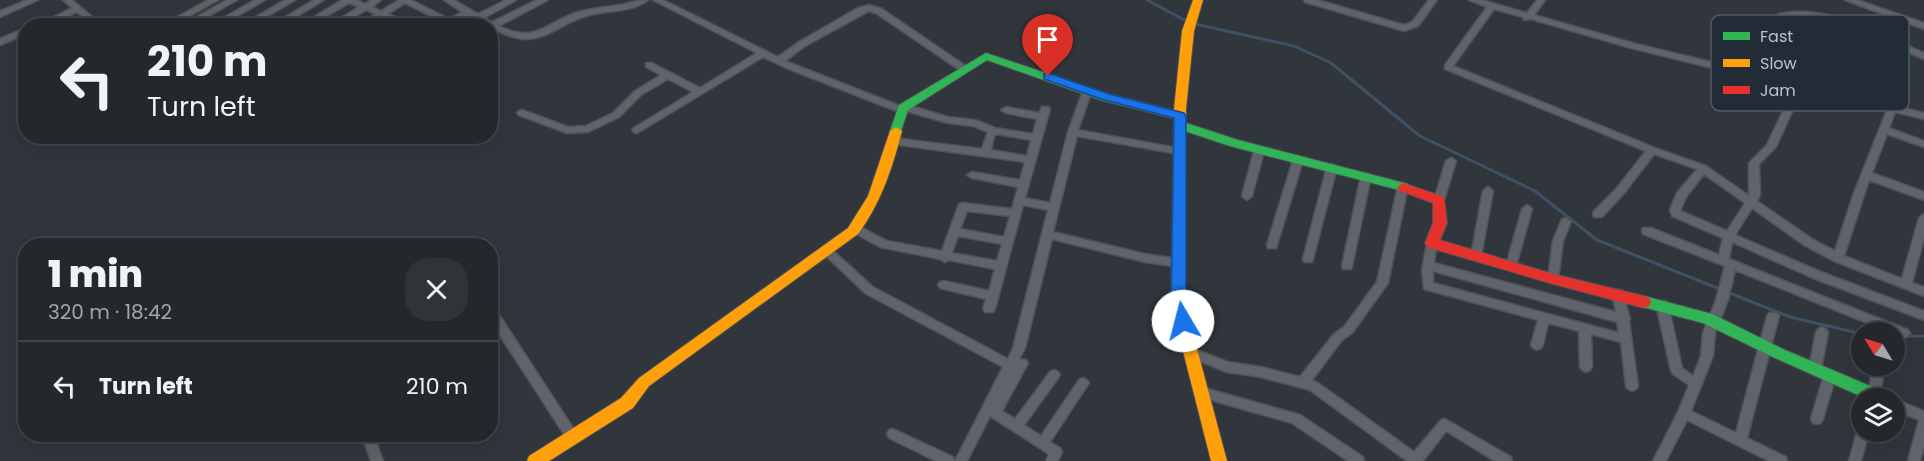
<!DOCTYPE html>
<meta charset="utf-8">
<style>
:root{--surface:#24282d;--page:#303439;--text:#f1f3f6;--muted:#a3a6aa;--line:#414449}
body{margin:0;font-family:Poppins,sans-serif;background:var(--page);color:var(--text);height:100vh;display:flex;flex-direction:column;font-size:22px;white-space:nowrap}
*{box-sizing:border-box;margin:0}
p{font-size:20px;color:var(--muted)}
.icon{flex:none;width:33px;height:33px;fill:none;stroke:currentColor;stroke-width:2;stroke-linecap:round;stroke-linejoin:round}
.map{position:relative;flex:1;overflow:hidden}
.sheet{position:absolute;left:18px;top:238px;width:480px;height:204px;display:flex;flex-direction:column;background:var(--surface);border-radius:24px;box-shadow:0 6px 24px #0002,0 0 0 2px var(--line)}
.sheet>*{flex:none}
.hud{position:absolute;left:18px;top:18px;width:480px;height:126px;border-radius:24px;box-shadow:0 6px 24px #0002,0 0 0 2px var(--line);background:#24282d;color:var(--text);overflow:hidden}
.needle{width:39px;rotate:308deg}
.tools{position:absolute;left:1851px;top:322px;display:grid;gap:12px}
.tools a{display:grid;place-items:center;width:54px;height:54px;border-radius:50%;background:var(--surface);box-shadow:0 6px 24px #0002,0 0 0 2px var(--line);font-size:30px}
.pin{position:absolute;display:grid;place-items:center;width:51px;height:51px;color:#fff;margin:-62px -26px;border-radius:50% 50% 50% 0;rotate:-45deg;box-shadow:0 0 6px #0007}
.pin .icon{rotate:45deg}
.me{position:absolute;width:66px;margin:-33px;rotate:352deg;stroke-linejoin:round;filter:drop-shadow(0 0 4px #0008)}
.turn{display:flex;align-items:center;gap:21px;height:126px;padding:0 30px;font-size:27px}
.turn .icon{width:78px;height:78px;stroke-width:2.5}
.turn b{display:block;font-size:42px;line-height:51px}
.round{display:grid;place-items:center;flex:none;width:63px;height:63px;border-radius:24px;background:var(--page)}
.overview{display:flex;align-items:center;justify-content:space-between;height:102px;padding:0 30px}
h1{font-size:36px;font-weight:800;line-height:45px}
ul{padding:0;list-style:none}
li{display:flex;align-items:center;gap:18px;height:90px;padding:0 30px;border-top:2px solid var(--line)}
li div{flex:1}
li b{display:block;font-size:22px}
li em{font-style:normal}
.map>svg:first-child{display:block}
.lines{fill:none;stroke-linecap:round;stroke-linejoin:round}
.stream{stroke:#3f5166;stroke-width:3}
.street-casing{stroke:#4e5257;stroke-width:3}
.fast-casing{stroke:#4e5257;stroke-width:2}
.slow-casing{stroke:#4e5257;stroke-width:2}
.jam-casing{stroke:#4e5257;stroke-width:2}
.street{fill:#60646a;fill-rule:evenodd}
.fast{fill:#30b455;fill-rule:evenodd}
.slow{fill:#ff9f0a;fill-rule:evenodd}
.jam{fill:#e5322d;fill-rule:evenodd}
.route{fill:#1a73e8;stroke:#114b97;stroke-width:1.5}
.key{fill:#222c37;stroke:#505964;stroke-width:1.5}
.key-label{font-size:16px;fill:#bbc2cc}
</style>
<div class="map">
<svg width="1924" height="461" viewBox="0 0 1924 461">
<rect width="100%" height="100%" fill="#30363c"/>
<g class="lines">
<g class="stream">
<polyline points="1147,0 1188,22"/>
<polyline points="1195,24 1294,46 1331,63 1420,136 1535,191 1597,240 1790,317 1862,334"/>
<polyline points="1894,336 1924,336"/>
</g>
<g class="street-casing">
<g id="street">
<polygon points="27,0 38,0 0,17 0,11"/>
<polygon points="63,0 72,0 103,26 93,26 77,12 47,26 35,26 72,8"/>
<polygon points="208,0 218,0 172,26 161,26"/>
<polygon points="227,0 237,0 191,26 180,26"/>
<polygon points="255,0 265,0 220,26 209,26"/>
<polygon points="285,0 295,0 251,26 240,26"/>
<polygon points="314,0 324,0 281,26 270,26"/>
<path d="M342,0H357L365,4L371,0H381L372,7L381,11L399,0H411L449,19L462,12L444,0H454L478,14L506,0H516L484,18L492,22L537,0H548L499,26C537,44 544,23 578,12C592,8 606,7 620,5C630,3 638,0 648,0C631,13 606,10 586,16C566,21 548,39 526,39C514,39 501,33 490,28V26H485L468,16L449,26H439L442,22L405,3L388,14L405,21L406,23L402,26L382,17L369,26H358L375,14L366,10L339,26H328L359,7L349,3L310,26H299Z"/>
<path d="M653,0H663L778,57L799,42L858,8L869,5L882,9L967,67V71H961L876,13L869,11L805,46L785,61L900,106L904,104L948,117L975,120L995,128L1033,134L1037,119L1006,113L1001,110L1006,107L1039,113L1042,107H1048L1050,109L1025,198L1050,203L1068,132L1084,88H1090L1092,90L1078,130L1182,149L1184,151L1182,153L1179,154L1077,136L1053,232L1145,254L1179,259L1183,260L1184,263L1183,266L1179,267L1145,262L1052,239L1025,348L1019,359L1026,360L1028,363L1002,411L1015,419L1050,372L1054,370L1058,372L1060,375L1058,378L1024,425L1041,436L1079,380L1083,378L1087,380L1089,383L1087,386L1050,442L1060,448L1062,452L1058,461H1046L1049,454L990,416L967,461H955L1003,367L865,293L821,251L826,247L830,248L873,287L1008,359L1013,348L1048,210L1023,205L995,309L993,312H985L983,309L986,299L944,289L940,288L938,285L940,282L944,281L989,291L995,269L949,260L945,262L940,259L880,247L851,231L850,228L855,224L887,241L942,251L959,204L963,203L1012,209L1018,187L972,178L967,175L972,172L1020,180L1025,162L893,144L888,141L893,138L982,149L988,132L973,126L948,123L906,111L902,113L899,112L784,67L763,57L637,133L634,132L632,130L634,128L693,92L668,79L641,95L619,117L588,132L567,133L519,115L517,113L519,111L522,110L568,127L586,126L613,113L635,91L661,75L646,67V63H652L700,88L757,53ZM997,134L1031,140L1027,156L991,150L994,136ZM967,211L1010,216L1004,237L960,229ZM958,236L1002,244L997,261L952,253Z"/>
<polygon points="1304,0 1317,0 1404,25 1412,22 1429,0 1437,0 1418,26 1404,31 1305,2"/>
<path d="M1469,0H1482L1527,13L1537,0H1545L1534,15L1636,44L1744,70L1779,14C1826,3 1881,35 1924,53V59L1889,44L1886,51L1868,60L1855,96L1924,113V119L1895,112L1889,128L1924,141V147L1887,134L1872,173L1924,192V200L1869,180L1844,256L1902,279L1919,218L1924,214V238L1912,283L1924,287V296L1834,261L1804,245L1752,208L1735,235L1821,272L1924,311V320L1813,278L1732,242L1729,259L1908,330L1910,333L1908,336L1904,338L1900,336L1735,270L1728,300L1715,333L1713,356L1691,411L1736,433L1767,316L1769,313H1777L1779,316L1747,438L1786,457L1787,461H1769L1687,420L1666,461H1653L1678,412L1689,385L1673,374L1671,371L1656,304L1658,301H1666L1668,304L1682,368L1693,376L1701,356L1703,333L1716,300L1725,266L1643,234L1642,231L1643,228H1651L1719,255L1723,238L1672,216L1670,210L1677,193L1697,169L1654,154L1625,192L1602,217H1594L1593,214L1594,211L1617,188L1646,151L1445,69V65L1487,7ZM1494,9L1523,17L1524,20L1531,19L1631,48L1794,88L1767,145L1749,163V196L1706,166L1655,148L1453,66ZM1795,15C1826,18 1854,29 1882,41L1879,47L1860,58L1846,94L1751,72L1785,18ZM1802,89L1887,110L1854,193L1835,251L1812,239L1757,201L1760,195L1759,164L1776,147ZM1704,174L1745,203L1727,231L1680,211L1686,197Z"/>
<polygon points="1845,0 1857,0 1924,23 1924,29"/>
<polygon points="23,29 26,29 26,34 0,45 0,39"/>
<polygon points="1259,148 1264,151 1252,196 1247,200 1242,196 1254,151"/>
<polygon points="1298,157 1303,160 1277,245 1276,248 1268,248 1267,245 1293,160"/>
<polygon points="1451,158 1456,161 1444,200 1443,203 1435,203 1434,200 1446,161"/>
<polygon points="1332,164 1337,167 1313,259 1312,262 1304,262 1303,259 1327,167"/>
<polygon points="1366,173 1371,176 1352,266 1351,269 1343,269 1342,266 1361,176"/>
<polygon points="1403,183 1408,186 1388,283 1352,333 1342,340 1312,380 1318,383 1414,452 1441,420 1445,419 1511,457 1512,461 1495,461 1446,431 1423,461 1407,461 1310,390 1261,377 1227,372 1187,356 1185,353 1187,350 1191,348 1228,362 1261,367 1300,377 1334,334 1344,327 1377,282 1398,186"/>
<polygon points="1488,187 1493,191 1481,256 1480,259 1472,259 1471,256 1483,191"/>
<polygon points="1527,205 1532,209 1516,266 1515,269 1507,269 1506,266 1522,209"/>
<polygon points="1566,218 1571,222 1563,241 1558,279 1557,282 1549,282 1548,279 1553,241 1562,219"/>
<path d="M1432,239L1437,243L1434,263L1616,312L1612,293L1614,290H1622L1630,319L1629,321L1638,386L1636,389L1632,391L1628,389L1626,386L1621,342L1591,334L1592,367L1590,370L1586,372L1582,370L1580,367L1579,331L1548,323L1543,345L1541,348L1537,350L1533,348L1531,345L1538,320L1424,289L1422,270L1427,243ZM1433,271L1617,322L1619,333L1433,283Z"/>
<polygon points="490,306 494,307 577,434 579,438 577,442 573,443 569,442 490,320"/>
<polygon points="1822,327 1826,329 1828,332 1821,369 1819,372 1815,374 1811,372 1809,369 1816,332 1818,329"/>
<polygon points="1873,366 1885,366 1879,399 1867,399"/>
<polygon points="1830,370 1834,372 1836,375 1823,419 1821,423 1817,424 1813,423 1811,419 1824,375 1826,372"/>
<polygon points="1201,387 1300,415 1363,457 1364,461 1348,461 1292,423 1197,396 1195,392 1197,388"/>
<polygon points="1894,399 1924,411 1924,447 1920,461 1908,461 1919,420 1894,410"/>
<polygon points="1862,427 1862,432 1869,432 1861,461 1849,461 1857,432 1859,428"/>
<polygon points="893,429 953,457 954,461 936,461 889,438 887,434 889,430"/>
<polygon points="366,435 378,435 377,444 383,461 371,461 365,444"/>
</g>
</g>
<g class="fast-casing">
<g id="fast">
<polygon points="986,53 1109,94 1184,113 1186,116 1180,120 1101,100 987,60 908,110 900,134 892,134 890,131 899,105"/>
<polygon points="1180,121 1238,140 1408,184 1409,187 1403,191 1230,146 1176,128 1174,125 1176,122"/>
<polygon points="1644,296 1712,314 1785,350 1889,394 1891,399 1867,399 1775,358 1703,323 1639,306 1637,302 1639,298"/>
</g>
</g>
<g class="slow-casing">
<g id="slow">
<polygon points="1193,0 1203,0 1194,31 1186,109 1185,304 1227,461 1211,461 1171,304 1174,109 1182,31"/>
<path d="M896,127L902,131C892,169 881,203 858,234L649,386L633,408L549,461H527L529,456L621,398L639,378L848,228L868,196L890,131Z"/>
</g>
</g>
<g class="jam-casing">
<polygon id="jam" points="1403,183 1444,197 1447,223 1440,240 1553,274 1644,296 1649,298 1651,302 1649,306 1644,308 1553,284 1427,247 1425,243 1433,223 1433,203 1398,190 1397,187"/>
</g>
<use href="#street" class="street"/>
<use href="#fast" class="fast"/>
<use href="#slow" class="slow"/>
<use href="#jam" class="jam"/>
</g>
<polygon class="route" points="1048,73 1109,94 1184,113 1186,116 1186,304 1190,321 1188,325 1177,325 1171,304 1174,118 1101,99 1044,79 1044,74"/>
<rect x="1711" y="15" width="198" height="96" rx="9" class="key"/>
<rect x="1723" y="32" width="27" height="8" fill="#30b455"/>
<rect x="1723" y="59" width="27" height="8" fill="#ff9f0a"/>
<rect x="1723" y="86" width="27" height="8" fill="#e5322d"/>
<g class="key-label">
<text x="1760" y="42">Fast</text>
<text x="1760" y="69">Slow</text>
<text x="1760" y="96">Jam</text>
</g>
</svg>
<div class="tools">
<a><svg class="needle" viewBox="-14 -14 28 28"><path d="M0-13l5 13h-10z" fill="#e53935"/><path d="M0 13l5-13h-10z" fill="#a3a6aa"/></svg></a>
<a><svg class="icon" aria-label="layers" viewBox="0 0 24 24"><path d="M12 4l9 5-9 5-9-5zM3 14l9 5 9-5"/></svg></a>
</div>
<div class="pin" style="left:1048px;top:76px;background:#d93025"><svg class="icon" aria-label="arrive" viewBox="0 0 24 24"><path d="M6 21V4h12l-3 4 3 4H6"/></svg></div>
<svg class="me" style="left:1183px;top:321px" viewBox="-20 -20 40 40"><circle r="19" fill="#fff"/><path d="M0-13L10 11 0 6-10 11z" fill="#1a73e8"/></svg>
<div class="hud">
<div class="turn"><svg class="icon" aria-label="left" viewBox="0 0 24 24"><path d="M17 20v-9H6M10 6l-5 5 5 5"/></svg><div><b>210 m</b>Turn left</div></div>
</div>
<section class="sheet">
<div class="overview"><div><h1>1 min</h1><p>320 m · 18:42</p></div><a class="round"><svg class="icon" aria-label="close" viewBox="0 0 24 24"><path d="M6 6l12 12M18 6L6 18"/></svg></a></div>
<ul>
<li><svg class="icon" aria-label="left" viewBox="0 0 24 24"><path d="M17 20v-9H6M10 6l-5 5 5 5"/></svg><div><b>Turn left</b></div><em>210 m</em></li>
</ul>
</section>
</div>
